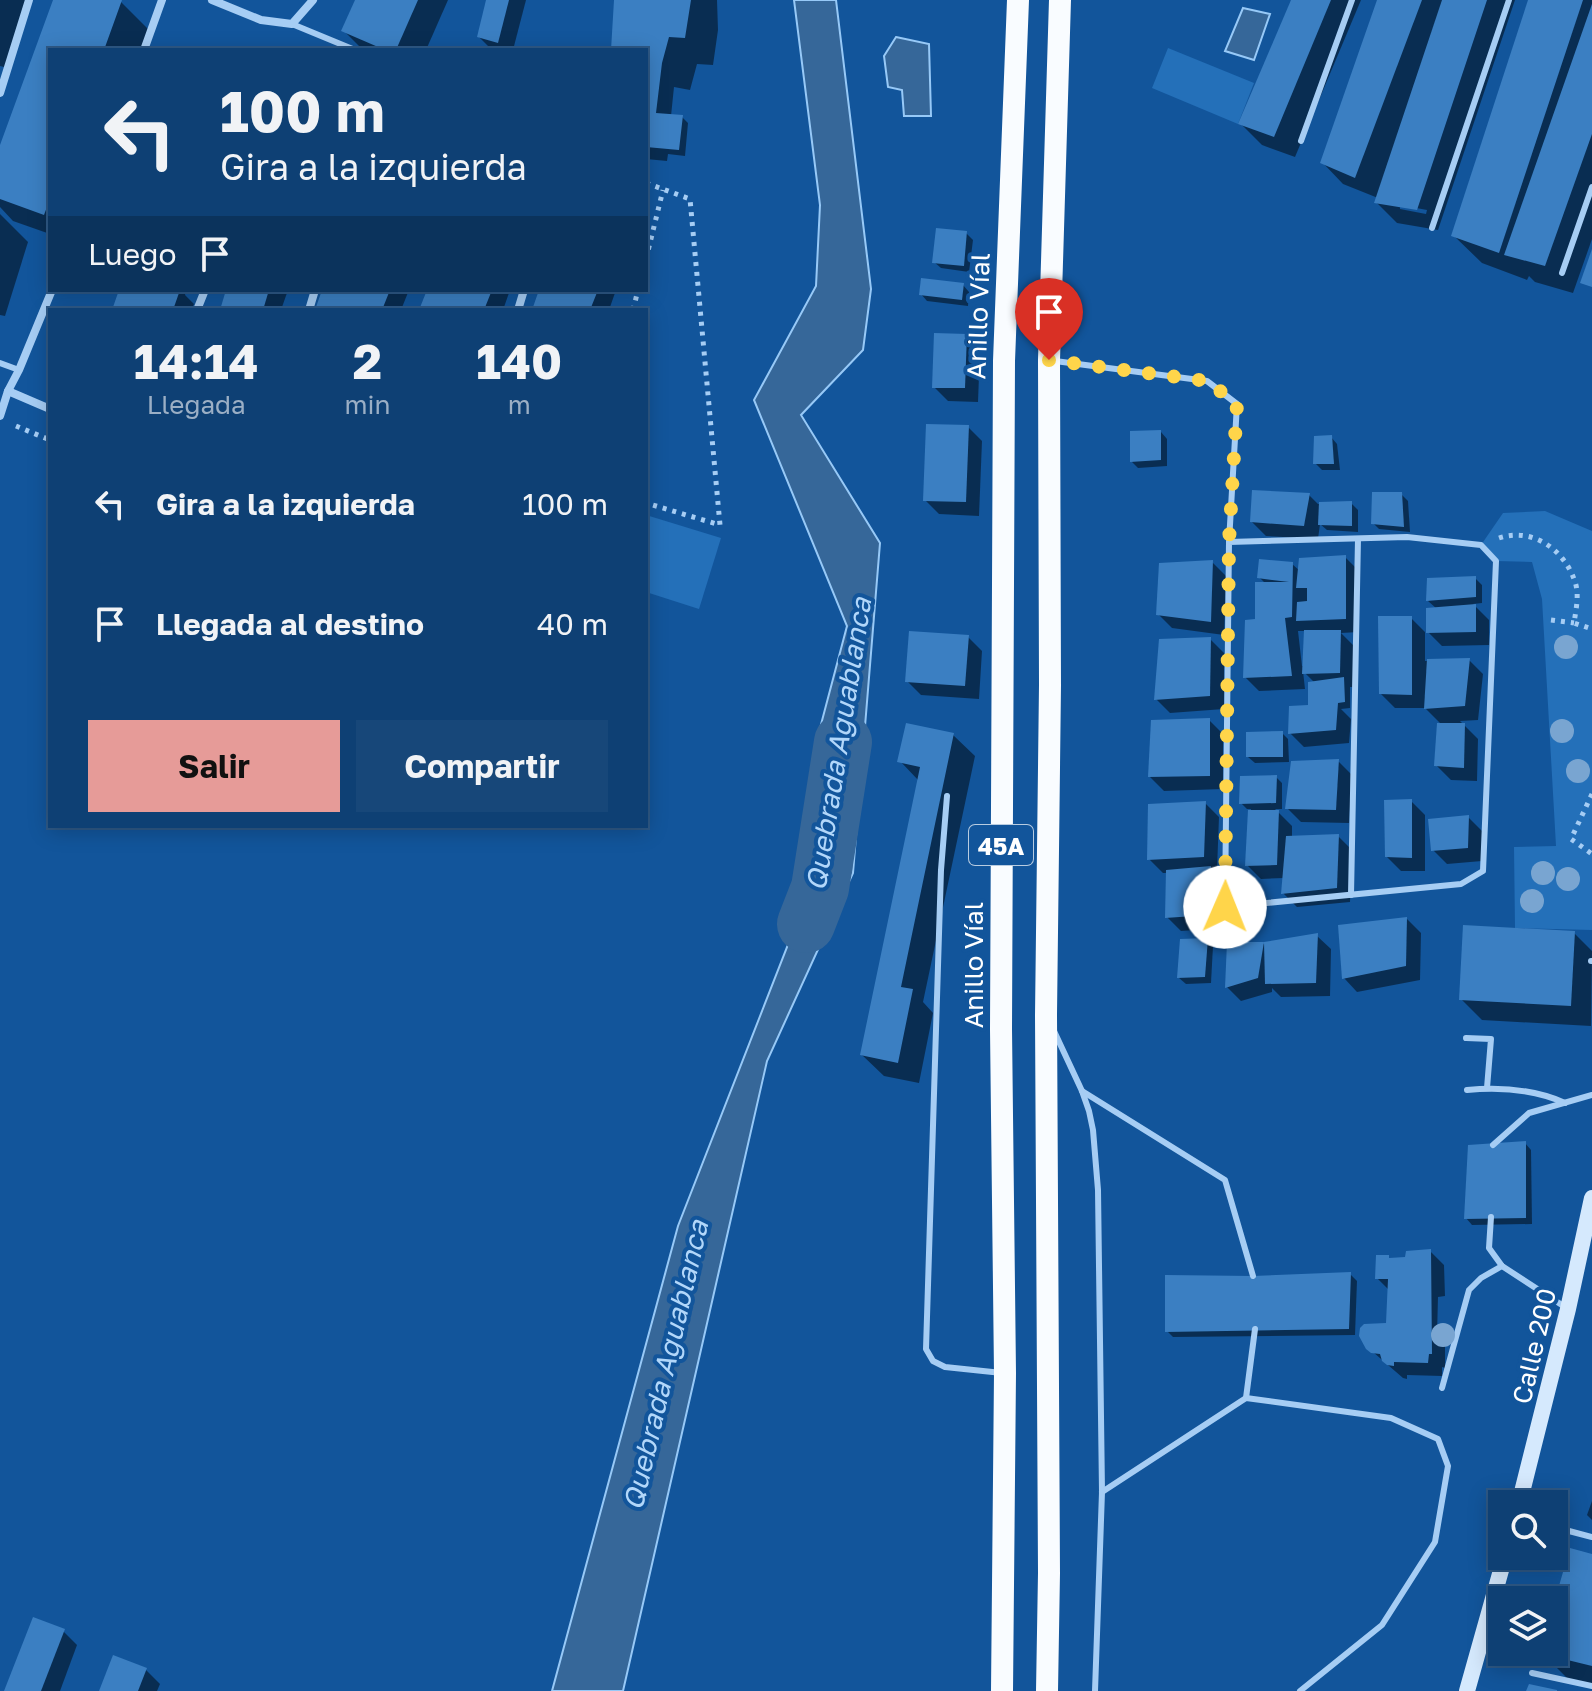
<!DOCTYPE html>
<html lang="es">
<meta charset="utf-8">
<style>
:root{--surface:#0e4074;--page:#174779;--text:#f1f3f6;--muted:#9bafc5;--line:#2e5986;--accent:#e69b98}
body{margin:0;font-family:"Golos Text",sans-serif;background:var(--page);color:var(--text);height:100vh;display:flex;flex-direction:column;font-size:30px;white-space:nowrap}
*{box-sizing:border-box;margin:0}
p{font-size:26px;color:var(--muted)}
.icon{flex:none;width:44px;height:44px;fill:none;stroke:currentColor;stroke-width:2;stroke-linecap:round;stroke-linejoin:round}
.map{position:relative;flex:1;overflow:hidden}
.sheet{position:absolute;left:48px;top:308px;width:600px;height:520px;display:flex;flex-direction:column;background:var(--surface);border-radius:0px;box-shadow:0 4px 20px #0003,0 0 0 2px var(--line)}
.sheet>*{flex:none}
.guide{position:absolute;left:48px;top:48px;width:600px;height:244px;border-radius:0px;box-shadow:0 4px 20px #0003,0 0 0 2px var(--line);background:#0e4074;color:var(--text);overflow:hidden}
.controls{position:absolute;left:1488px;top:1490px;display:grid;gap:16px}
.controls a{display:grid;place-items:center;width:80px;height:80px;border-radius:0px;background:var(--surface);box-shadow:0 4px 20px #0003,0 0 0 2px var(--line);font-size:40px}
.pin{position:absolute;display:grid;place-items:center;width:68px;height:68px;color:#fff;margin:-82px -34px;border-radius:50% 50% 50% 0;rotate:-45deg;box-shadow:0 0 8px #0007}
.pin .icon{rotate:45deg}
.me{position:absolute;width:88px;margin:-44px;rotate:1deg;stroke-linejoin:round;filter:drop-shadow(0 0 6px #0008)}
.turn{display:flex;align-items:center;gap:28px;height:168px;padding:0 40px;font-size:36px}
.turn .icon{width:104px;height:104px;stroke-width:2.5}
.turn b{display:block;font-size:56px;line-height:68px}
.then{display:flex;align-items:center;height:76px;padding:0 40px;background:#0003;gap:16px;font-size:30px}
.eta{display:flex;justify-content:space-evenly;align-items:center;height:136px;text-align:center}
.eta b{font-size:48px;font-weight:700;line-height:56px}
.button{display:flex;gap:16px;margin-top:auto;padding:16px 40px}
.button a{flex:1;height:92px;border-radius:0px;background:var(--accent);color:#111;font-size:32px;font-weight:700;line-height:92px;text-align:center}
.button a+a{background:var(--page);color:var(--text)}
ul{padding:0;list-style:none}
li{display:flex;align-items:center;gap:24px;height:120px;padding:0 40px}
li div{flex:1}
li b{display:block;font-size:30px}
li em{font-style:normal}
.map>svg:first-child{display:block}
.green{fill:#2470b9}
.water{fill:#366799;stroke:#97c9f7;stroke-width:2}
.shadow{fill:#0007;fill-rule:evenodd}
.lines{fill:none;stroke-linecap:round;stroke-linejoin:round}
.river{stroke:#366799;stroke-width:58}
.building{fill:#3b7fc2}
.path{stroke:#a6cdf4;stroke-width:5;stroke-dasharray:4 6;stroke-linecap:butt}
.service{stroke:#a6cdf4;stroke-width:6}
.minor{stroke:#a6cdf4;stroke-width:8}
.secondary{stroke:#d5e9fd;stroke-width:16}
.trunk{stroke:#f9fcff;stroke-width:22}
.tree{fill:#79a5d1}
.route{stroke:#ffd54a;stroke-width:14;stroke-dasharray:0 25.2}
.labels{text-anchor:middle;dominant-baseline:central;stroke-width:8;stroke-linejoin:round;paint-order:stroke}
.shield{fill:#12559b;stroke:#b8cce1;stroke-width:2}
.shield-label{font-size:24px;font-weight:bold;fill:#fff}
.street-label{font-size:26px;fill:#fff;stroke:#12559b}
.water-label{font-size:28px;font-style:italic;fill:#b2d7fa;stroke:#12559b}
</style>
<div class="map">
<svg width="1592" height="1691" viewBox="0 0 1592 1691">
<rect width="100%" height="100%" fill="#12559b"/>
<g class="green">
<polygon points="1168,48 1254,83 1238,124 1152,88"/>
<polygon points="1545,511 1592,531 1592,930 1515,928 1514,847 1556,846 1542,599 1532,562 1496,561 1481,545 1503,513"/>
<polygon points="646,515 721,538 699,609 646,592"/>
</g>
<g class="water">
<polygon points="794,0 836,0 871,289 863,350 801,415 880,543 853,873 767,1061 623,1691 552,1691 678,1226 832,832 819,732 847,626 754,400 816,286 820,205"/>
<polygon points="1243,8 1270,14 1254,60 1225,51"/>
<polygon points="896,37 929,44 931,116 904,116 902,90 888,87 884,56"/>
</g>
<g class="shadow">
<polygon points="0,0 30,0 8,68 0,66"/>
<polygon points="55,0 116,0 121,2 149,30 142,50 50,50 50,234 13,221 0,207 0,151"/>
<polygon points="357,0 448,0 426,50 363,50 344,31"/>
<polygon points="488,0 526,0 513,50 492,50 479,37"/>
<polygon points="616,0 717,0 718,30 713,65 697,64 690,90 674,87 671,116 682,117 688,123 685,156 668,154 667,161 646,159 646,50 613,50"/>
<polygon points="1294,0 1361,0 1295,157 1262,145 1241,124"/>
<path d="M1379,0H1515L1438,230L1397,223L1376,202L1378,198L1343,184L1322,162ZM1400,205L1427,210L1426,214L1400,209Z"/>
<polygon points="1531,0 1592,0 1592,239 1573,293 1535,282 1529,276 1527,280 1482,263 1453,235"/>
<polygon points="0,214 28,242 5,316 0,315"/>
<polygon points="966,233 973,240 969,272 941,268 934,262"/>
<polygon points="963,285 969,292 968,306 927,301 921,294"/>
<polygon points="121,290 186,290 185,295 194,304 191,310 114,310"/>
<polygon points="230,290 288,290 281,310 223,310"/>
<polygon points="324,290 409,290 401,310 317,310"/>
<polygon points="429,290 510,290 503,310 422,310"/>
<polygon points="541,290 616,290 609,310 534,310"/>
<polygon points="966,336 980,350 978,402 948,401 934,387"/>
<polygon points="968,427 982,441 979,516 939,514 925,500"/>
<polygon points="1161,432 1167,439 1167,466 1138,468 1132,462"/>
<polygon points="1331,437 1337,444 1340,470 1322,470 1315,463"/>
<polygon points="1401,494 1408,501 1410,532 1379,529 1373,523"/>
<polygon points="1309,495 1318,504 1351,503 1358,510 1358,532 1327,530 1320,524 1318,539 1266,536 1252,522"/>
<path d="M1345,557L1359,571V632L1341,633L1354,646L1353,687H1350V708L1341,709L1351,719L1349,743L1304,747L1290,733L1310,707L1315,683L1303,671L1305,689L1259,691L1245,677L1266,584L1259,577L1292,564L1300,571ZM1298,631H1306L1305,666H1302Z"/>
<polygon points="1212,562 1226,576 1224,635 1172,628 1158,614"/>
<polygon points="1475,578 1482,585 1482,603 1473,604 1489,620 1489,645 1442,646 1428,632 1437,609 1428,601"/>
<polygon points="1411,618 1425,632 1425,661 1469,660 1483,674 1478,720 1460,721 1478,739 1477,781 1451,780 1436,765 1442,725 1425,708 1395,708 1381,694"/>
<polygon points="968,637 982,651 979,699 921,695 907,681"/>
<polygon points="1210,639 1224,653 1224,709 1170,713 1156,699"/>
<polygon points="1209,720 1223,734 1223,789 1164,791 1150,777"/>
<polygon points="1282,733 1288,739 1289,762 1255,763 1248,757"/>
<polygon points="953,735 975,756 923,1002 933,1013 919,1083 884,1076 862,1055 919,781 900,761"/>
<polygon points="1338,761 1352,775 1349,823 1301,822 1287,808"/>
<polygon points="1276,777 1282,783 1282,809 1275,809 1292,826 1292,838 1338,836 1352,850 1350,902 1297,907 1283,893 1284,878 1261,879 1247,865 1251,809 1247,809 1241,803"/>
<polygon points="1411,801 1425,815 1425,871 1401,871 1387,857"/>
<polygon points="1205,803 1219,817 1217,870 1213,871 1224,882 1222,928 1181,931 1167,917 1168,873 1163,873 1149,859"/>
<polygon points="1468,817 1482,831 1482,861 1447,864 1433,850"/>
<polygon points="1407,919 1421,933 1420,980 1357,992 1344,978"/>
<polygon points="1574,933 1592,951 1591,1026 1482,1020 1461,999"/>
<polygon points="1317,936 1331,949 1330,996 1281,997 1272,988 1272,992 1241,1001 1227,987 1229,944 1264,944"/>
<polygon points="1207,940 1213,946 1211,983 1186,984 1179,978"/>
<polygon points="1525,1143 1531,1150 1532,1224 1472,1225 1466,1218"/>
<polygon points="1430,1251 1444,1265 1445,1296 1438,1297 1437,1336 1445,1343 1445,1368 1442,1367 1442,1376 1407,1375 1407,1379 1403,1378 1373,1352 1388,1325 1389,1290 1377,1278 1388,1257 1391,1260 1407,1259"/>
<polygon points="1350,1274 1357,1281 1355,1335 1173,1337 1167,1331"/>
<polygon points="1592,1501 1592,1520 1587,1515"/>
<polygon points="1592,1556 1592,1686 1570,1681 1542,1653 1554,1652 1554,1610"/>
<polygon points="63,1631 77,1645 60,1691 6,1691"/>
<polygon points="146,1670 160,1684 157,1691 101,1691"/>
</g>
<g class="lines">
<polyline class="river" points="806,924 820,888 843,742"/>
</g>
<g class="building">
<polygon points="53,0 122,0 104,50 50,50 50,199 44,215 0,199 0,145"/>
<polygon points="355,0 418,0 396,50 385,50 341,31"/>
<polygon points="486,0 509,0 498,43 477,37"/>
<polygon points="614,0 691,0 685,38 669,37 662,63 656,113 683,115 679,150 646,147 646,50 611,50"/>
<polygon points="1291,0 1331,0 1274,137 1238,124"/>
<polygon points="1377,0 1422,0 1355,178 1320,163"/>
<polygon points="1442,0 1487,0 1417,210 1374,203"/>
<polygon points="1528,0 1583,0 1499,253 1451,236"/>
<polygon points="1592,4 1592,134 1545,266 1504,255"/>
<polygon points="936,228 967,231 964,266 932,263"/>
<polygon points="1592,249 1592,287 1580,283"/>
<polygon points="921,278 964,283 962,300 919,295"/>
<polygon points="119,290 180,290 173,310 112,310"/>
<polygon points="226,290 269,290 263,310 220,310"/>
<polygon points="322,290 390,290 382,310 315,310"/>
<polygon points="427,290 492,290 484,310 419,310"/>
<polygon points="539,290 598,290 590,310 532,310"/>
<polygon points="934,333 967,334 965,388 932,388"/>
<polygon points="926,424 969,425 966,502 923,501"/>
<polygon points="1161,430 1161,460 1130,462 1130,431"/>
<polygon points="1332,435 1334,464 1313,464 1314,436"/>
<polygon points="1252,490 1310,493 1304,526 1250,522"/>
<polygon points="1372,492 1402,492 1404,527 1371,524"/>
<polygon points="1352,501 1352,526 1318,525 1319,502"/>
<polygon points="1346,555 1346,619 1296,621 1297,602 1307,601 1307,588 1296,588 1299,558"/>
<polygon points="1259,559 1293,562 1292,617 1285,618 1292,676 1243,678 1245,620 1255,619 1255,582 1289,582 1257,578"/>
<polygon points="1213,560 1211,622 1156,615 1159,563"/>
<polygon points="1476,576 1476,597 1426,601 1427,578"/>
<polygon points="1476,604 1476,632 1426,633 1426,608"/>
<polygon points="1378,616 1412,616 1412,695 1379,694"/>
<polygon points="1304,630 1341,630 1340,673 1302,674"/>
<polygon points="909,631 969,635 965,686 905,682"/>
<polygon points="1211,637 1210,696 1154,700 1159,639"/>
<polygon points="1470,658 1465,706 1424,709 1427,659"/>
<polygon points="1344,677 1345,702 1338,703 1336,730 1288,734 1289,706 1308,705 1308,682"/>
<polygon points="1210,718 1210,776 1148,777 1151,720"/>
<polygon points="906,723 954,733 901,987 913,989 898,1063 860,1055 920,767 897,762"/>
<polygon points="1437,723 1465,723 1464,768 1434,766"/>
<polygon points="1283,731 1283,757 1246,757 1246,732"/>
<polygon points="1339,759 1336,810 1285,809 1291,761"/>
<polygon points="1277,775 1276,803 1239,804 1240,776"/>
<polygon points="1412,799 1412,858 1385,857 1384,800"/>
<polygon points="1206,801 1204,857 1147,860 1148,804"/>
<polygon points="1248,810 1279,810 1277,865 1245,866"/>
<polygon points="1469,815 1468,848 1431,851 1428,819"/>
<polygon points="1339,834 1337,888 1281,894 1286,836"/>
<polygon points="1211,866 1209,915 1165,918 1166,870"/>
<polygon points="1407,917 1406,966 1342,979 1338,925"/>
<polygon points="1463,925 1575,931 1571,1006 1459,1000"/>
<polygon points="1318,933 1316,983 1265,984 1264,942"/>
<polygon points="1208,938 1205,977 1177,978 1180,939"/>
<polygon points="1227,942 1264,942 1258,978 1225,988"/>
<polygon points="1526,1141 1526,1218 1464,1219 1468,1145"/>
<polygon points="1431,1249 1432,1354 1429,1354 1428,1363 1394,1362 1394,1366 1387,1365 1382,1361 1380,1354 1371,1353 1366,1349 1359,1336 1360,1328 1364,1324 1386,1323 1388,1279 1375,1279 1376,1255 1389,1255 1389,1258 1405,1257 1406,1251"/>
<polygon points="1351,1272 1349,1329 1165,1332 1165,1275 1253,1276"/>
<polygon points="1570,1548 1592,1554 1592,1666 1539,1653 1554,1652 1554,1603"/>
<polygon points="33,1617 65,1629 41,1691 4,1691"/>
<polygon points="113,1655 147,1668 138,1691 99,1691"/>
<polygon points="1529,1684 1557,1690 1557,1691 1526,1691"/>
</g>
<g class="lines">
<g class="path">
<polyline points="646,183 690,199 720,525 646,503"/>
<polyline points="646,259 663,190"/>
<polyline points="633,310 638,290"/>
<polyline points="16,426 50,440"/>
<path d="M1499,538C1532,527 1563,549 1574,579C1580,593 1576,609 1574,623L1592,629"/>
<polyline points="1551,620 1574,623"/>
<polyline points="1592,794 1571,839 1592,854"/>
</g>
<g class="service">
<polyline points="292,24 355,50"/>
<polyline points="1301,141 1352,0"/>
<polyline points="1432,228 1509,0"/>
<polyline points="1562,273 1592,187"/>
<polyline points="1055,361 1207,381 1237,404 1229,542 1225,907 1461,884 1483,871 1496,561 1481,545 1407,537 1229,542"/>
<polyline points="0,363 19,370"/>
<polyline points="947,796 941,870 926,1349 933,1361 945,1367 1002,1373"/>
<polyline points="1351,895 1358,539"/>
<polyline points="1591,961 1592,961"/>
<polyline points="1054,1031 1082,1091 1089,1111 1093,1130 1098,1190 1102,1492 1095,1691"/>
<polyline points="1466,1038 1491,1039 1487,1088"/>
<path d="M1467,1090C1500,1087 1534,1089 1565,1103"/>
<polyline points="1082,1091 1225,1180 1253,1276"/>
<polyline points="1493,1145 1529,1113 1592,1095"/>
<polyline points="1491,1217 1489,1248 1502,1266 1565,1307"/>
<polyline points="1442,1388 1469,1290 1481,1278 1502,1266"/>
<polyline points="1246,1398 1255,1329"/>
<polyline points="1102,1492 1246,1398 1391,1418 1438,1439 1448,1466 1435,1542 1382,1625 1300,1691"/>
<polyline points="1569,1531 1592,1537"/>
<polyline points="1532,1673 1592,1686"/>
</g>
<g class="minor">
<polyline points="212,0 261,20 292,24 313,0"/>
<polyline points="144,50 162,0"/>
<polyline points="0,93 29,0"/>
<polyline points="197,310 205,290"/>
<polyline points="309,310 315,290"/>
<polyline points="518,310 524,290"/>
<polyline points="8,391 50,409"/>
<polyline points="0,416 8,391 19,370 52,290"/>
</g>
<g class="secondary">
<polyline points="1519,1504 1568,1309 1592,1198"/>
<polyline points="1467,1691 1505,1556"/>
</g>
<g class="trunk">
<polyline points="1002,1691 1005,1373 1001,1029 1004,361 1018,0"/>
<polyline points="1047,1691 1049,1573 1046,1015 1050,685 1049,360 1060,0"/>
</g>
</g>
<g class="tree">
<circle cx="1566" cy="647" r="12"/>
<circle cx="1562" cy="731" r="12"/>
<circle cx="1578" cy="771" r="12"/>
<circle cx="1543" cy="873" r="12"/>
<circle cx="1568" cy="879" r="12"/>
<circle cx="1532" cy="901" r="12"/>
<circle cx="1443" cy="1335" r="12"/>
</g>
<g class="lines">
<polyline class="route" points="1049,360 1207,381 1237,404 1229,542 1225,907"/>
</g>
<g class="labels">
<rect class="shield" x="969" y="825" width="64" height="40" rx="6"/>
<g class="shield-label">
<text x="1001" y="845">45A</text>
</g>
<g class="street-label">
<text transform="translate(978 316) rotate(-88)">Anillo Víal</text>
<text transform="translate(973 965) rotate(-90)">Anillo Víal</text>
<text transform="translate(1534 1346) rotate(-77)">Calle 200</text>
</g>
<g class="water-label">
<text transform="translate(838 744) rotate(-81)">Quebrada Aguablanca</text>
<text transform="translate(665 1365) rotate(-77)">Quebrada Aguablanca</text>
</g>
</g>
</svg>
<div class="controls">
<a><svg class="icon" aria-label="search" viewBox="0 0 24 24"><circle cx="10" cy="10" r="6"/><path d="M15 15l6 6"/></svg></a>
<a><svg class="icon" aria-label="layers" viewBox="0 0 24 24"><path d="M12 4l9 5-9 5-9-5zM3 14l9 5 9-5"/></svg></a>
</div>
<div class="pin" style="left:1049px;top:360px;background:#d93025"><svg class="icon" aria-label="arrive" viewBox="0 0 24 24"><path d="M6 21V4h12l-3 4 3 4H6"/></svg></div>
<svg class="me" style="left:1225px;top:907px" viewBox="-20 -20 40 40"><circle r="19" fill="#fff"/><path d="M0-13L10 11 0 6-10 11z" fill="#ffd54a"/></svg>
<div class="guide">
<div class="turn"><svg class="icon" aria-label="left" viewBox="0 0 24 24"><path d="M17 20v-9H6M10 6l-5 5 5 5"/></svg><div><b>100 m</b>Gira a la izquierda</div></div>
<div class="then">Luego<svg class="icon" aria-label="arrive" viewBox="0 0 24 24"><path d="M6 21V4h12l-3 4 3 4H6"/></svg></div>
</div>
<section class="sheet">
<div class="eta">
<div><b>14:14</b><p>Llegada</p></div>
<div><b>2</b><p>min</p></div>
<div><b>140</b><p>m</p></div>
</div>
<ul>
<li><svg class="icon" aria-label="left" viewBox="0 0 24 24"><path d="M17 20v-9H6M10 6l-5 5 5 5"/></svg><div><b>Gira a la izquierda</b></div><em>100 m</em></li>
<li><svg class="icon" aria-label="arrive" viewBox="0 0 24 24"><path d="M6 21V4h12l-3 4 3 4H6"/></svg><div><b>Llegada al destino</b></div><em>40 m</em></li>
</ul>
<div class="button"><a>Salir</a><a>Compartir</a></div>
</section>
</div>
